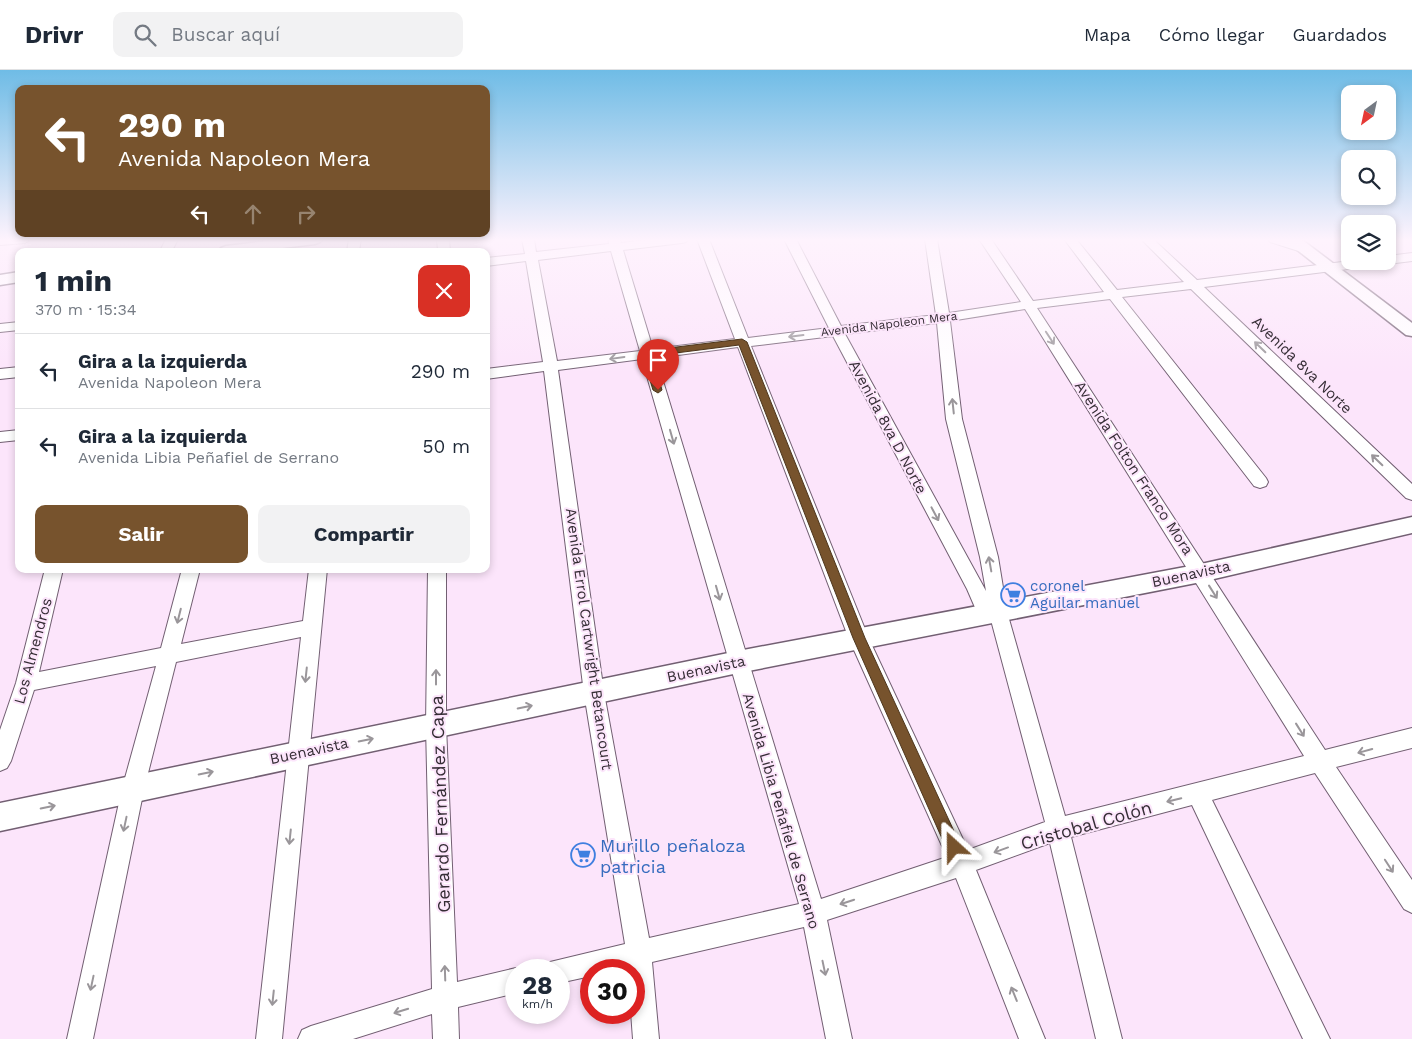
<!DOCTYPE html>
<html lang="es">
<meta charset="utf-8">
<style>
:root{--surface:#fff;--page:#f2f2f3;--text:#1f2937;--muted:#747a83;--line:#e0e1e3;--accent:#77532d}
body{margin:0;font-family:"Work Sans",sans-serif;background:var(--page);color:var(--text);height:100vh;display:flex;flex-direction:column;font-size:19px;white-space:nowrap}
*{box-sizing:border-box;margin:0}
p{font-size:16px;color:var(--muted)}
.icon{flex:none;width:28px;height:28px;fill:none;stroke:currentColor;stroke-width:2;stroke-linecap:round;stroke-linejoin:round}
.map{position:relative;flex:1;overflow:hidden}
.side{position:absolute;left:15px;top:178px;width:475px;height:325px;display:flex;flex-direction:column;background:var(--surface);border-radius:10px;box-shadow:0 2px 8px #0003}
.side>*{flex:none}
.top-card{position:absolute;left:15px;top:15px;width:475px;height:152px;border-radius:10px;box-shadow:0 2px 8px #0003;background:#77532d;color:#fff;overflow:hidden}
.needle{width:32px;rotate:213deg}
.controls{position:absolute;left:1341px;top:15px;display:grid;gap:10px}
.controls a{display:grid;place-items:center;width:55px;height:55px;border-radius:10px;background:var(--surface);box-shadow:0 2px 8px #0003;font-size:25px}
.speed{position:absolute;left:505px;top:889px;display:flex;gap:10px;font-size:25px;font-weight:700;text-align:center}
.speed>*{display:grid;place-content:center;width:65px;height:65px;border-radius:50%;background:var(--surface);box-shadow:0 2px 8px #0003;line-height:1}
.speed small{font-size:12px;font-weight:400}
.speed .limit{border:8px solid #d22;background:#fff;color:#111}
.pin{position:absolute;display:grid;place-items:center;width:42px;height:42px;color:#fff;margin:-51px -21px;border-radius:50% 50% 50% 0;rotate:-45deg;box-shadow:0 0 5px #0007}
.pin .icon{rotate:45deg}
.me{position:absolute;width:55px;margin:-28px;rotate:336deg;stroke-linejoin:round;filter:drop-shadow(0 0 4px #0008)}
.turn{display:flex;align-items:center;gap:18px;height:105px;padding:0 20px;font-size:22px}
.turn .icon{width:65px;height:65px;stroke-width:2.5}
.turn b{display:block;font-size:35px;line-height:42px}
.lanes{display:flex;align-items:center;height:48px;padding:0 20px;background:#0003;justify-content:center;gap:25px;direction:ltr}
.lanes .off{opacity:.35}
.round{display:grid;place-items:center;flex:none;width:52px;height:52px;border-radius:10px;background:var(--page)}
.headline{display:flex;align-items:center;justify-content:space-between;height:85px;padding:0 20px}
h1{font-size:30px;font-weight:700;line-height:38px}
.primary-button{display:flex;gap:10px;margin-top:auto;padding:10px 20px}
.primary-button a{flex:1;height:58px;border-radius:10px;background:var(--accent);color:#fff;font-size:20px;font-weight:700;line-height:58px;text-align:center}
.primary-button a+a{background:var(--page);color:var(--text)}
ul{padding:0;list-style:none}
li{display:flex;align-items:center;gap:15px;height:75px;padding:0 20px;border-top:1px solid var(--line)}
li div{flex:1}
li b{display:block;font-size:19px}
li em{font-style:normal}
header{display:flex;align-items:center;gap:30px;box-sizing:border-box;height:70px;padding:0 25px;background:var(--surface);border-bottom:1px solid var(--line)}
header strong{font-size:24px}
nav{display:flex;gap:28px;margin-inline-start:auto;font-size:18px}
.search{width:350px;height:45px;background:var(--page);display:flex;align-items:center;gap:12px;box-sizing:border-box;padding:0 18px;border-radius:10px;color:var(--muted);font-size:19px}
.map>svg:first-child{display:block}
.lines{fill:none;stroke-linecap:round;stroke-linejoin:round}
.minor-casing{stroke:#725f72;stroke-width:2}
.tertiary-casing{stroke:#725f72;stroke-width:3}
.minor{fill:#fff;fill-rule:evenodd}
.tertiary{fill:#fff;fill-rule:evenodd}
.oneway{stroke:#9a969a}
.route{fill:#77532d;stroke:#4d361d}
.labels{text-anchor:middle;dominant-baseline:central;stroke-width:4;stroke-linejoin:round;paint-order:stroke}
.far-street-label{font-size:12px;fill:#352d35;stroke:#fce5fb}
.street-label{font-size:15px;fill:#352d35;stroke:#fce5fb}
.shop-label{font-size:15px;fill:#366cbe;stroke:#fce5fb;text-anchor:start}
.near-street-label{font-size:18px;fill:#352d35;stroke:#fce5fb}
.near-shop-label{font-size:18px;fill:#366cbe;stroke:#fce5fb;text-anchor:start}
</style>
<header>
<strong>Drivr</strong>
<div class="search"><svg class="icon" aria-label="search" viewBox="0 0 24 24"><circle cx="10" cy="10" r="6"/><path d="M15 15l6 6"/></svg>Buscar aquí</div>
<nav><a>Mapa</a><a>Cómo llegar</a><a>Guardados</a></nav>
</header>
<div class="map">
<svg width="1412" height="969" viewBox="0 0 1412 969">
<rect width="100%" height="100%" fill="#fce5fb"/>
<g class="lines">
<g class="minor-casing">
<g id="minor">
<polygon points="0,169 31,169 25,173 0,175"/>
<polygon points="166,169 178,169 172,181 160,181"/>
<polygon points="264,169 276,169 273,181 261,181"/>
<polygon points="349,169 361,169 359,181 347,181"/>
<polygon points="437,169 449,169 450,181 438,181"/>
<path d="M522,169H534L536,182L609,174L608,169H620L621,173L655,169H688L686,172L682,173L623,180L653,279L735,269L697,169H709L748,268L829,258L784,169H796L841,256L936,245L925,169H937L949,243L1021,232L979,169H991L1033,231L1104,222L1064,169H1076L1117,220L1184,212L1141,169H1153L1197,210L1350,191H1388V186L1412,183V191L1204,217L1412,414V430L1406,428L1191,219L1122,227L1266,408L1268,412L1266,416L1260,418L1254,416L1110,229L1037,238L1325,680L1412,658V678L1336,697L1412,810V843L1404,839L1315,703L1212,730L1330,969H1303L1192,735L1071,767L1122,969H1096L1050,773L976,800L1045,969H1019L956,808L827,850L852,969H826L804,857L652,892L659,969H633L631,942H634V900H628V898L617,900H591V906L559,913V900H547L550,892L625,874L584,623L544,301L486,309V299L543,292L526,191L486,196V188L525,184ZM611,181L640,281L557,291L538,190ZM1025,239L1304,686L1065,746L1007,542L998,487L962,349L950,251ZM937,253L946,349L980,487L986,521L845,264ZM833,266L967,519L980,549L987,552L991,550L1045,752L968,780L869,569L751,276ZM738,277L849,569L947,787L821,829L656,288ZM642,289L799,834L649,868L604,623L558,300Z"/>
<polygon points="1268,169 1285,169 1309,176 1311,179 1305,183 1270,172"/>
<polygon points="19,252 19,260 0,262 0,254"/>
<polygon points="19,297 19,307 0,309 0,299"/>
<polygon points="19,360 19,370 0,372 0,362"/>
<polygon points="45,499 63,499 39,602 161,578 182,499 200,499 181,574 303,551 309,499 327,499 282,969 256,969 301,567 176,592 144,719 93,969 67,969 122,719 156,596 34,620 11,691 7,698 0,701 0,660 16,613"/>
<polygon points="428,499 446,499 446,656 457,912 516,898 520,900 516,900 516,923 458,937 459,969 433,969 432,944 353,969 298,969 302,960 311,956 432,919 426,656"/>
</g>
</g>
<g class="tertiary-casing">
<g id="tertiary">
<polygon points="284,169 323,169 320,172 315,174 258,181 218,181 221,178 226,176"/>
<polygon points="1285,169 1301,169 1412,253 1412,266 1406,265 1287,172"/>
<polygon points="19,202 19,212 0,215 0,205"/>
<polygon points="1412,447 1412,463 1201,512 738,603 0,761 0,733 738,581 1201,494"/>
</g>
</g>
<use href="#minor" class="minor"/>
<use href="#tertiary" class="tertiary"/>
</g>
<defs><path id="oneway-shaft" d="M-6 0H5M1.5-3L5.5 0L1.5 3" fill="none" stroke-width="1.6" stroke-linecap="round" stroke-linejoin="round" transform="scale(1.25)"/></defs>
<g class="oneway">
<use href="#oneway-shaft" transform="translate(796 266) rotate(173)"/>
<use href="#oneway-shaft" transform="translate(1050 268) rotate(57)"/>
<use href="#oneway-shaft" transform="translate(1260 277) rotate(-136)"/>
<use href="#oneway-shaft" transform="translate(617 288) rotate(172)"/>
<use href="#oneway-shaft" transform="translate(953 336) rotate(-96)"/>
<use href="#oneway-shaft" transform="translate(672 367) rotate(74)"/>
<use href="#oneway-shaft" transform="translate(1377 390) rotate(-136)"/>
<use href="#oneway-shaft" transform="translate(935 444) rotate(62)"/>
<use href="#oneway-shaft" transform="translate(990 494) rotate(-100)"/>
<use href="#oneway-shaft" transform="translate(1213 522) rotate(58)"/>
<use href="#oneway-shaft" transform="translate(718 523) rotate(74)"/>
<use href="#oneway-shaft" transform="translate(179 546) rotate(104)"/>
<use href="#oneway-shaft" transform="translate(306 605) rotate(96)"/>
<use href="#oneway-shaft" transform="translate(436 607) rotate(-90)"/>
<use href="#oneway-shaft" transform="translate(525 637) rotate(-12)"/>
<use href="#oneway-shaft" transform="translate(1300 660) rotate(58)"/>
<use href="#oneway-shaft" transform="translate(366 670) rotate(-11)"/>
<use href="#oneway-shaft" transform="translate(1365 681) rotate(165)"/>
<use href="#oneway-shaft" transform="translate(206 703) rotate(-12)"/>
<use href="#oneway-shaft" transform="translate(1174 730) rotate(166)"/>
<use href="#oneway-shaft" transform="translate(48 737) rotate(-12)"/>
<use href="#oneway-shaft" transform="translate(125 754) rotate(102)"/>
<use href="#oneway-shaft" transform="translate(290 767) rotate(96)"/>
<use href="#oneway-shaft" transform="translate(1001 780) rotate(160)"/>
<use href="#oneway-shaft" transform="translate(1389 796) rotate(57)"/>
<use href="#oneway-shaft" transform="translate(847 832) rotate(162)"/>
<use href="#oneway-shaft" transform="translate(824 898) rotate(78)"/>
<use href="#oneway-shaft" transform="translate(445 903) rotate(-92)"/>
<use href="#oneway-shaft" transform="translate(92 913) rotate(102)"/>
<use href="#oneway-shaft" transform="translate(1014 924) rotate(-112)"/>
<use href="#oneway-shaft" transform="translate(273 928) rotate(96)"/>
<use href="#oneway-shaft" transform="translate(401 941) rotate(163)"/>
</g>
<linearGradient id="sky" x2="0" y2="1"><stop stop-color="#6fbce6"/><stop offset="0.56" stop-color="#fef3fd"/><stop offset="1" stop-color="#fef3fd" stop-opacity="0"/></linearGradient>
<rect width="1412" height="304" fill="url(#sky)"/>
<polygon class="route" points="742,269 747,272 865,568 959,772 961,777 959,782 954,785 948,782 853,568 739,275 652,286 662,320 658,323 653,320 642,284 644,281"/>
<defs>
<g id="supermarket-ring" transform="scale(1.25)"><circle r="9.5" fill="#fce5fb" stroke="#3f7fe0" stroke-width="1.5"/><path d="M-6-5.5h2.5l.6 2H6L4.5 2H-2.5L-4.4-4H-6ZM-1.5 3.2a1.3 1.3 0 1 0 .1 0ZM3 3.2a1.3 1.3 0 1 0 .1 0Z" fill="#3f7fe0"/></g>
</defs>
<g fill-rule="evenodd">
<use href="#supermarket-ring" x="1013" y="525"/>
<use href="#supermarket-ring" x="583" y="785"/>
</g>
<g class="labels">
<g class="far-street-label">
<text transform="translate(889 254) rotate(-7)">Avenida Napoleon Mera</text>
</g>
<g class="street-label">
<text transform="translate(1302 295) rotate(44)">Avenida 8va Norte</text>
<text transform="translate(888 357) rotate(62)">Avenida 8va D Norte</text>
<text transform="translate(1134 398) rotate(57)">Avenida Folton Franco Mora</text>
<text transform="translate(1191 504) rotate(-12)">Buenavista</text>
<text transform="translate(589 569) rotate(82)">Avenida Errol Cartwright Betancourt</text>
<text transform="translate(33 581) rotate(-75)">Los Almendros</text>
<text transform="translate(706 599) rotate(-12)">Buenavista</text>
<text transform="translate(309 681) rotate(-12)">Buenavista</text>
<text transform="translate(781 741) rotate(74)">Avenida Libia Peñafiel de Serrano</text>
</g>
<g class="shop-label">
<text x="1030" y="516">coronel<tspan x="1030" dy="17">Aguilar manuel</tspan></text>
</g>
<g class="near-street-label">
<text transform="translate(440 734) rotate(-92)">Gerardo Fernández Capa</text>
<text transform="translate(1086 755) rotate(-16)">Cristobal Colón</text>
</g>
<g class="near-shop-label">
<text x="600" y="775">Murillo peñaloza<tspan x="600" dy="21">patricia</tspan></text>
</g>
</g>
</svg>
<div class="controls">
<a><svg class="needle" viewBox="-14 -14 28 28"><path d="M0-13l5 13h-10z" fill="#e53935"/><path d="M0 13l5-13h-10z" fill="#747a83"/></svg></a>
<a><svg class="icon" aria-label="search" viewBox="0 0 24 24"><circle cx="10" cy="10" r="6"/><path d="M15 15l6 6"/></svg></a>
<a><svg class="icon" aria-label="layers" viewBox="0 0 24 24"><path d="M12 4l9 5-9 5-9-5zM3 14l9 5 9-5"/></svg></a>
</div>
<div class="speed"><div>28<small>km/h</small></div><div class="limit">30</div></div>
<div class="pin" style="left:658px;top:320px;background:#d93025"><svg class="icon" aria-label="arrive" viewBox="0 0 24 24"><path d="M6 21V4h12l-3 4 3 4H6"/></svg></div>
<svg class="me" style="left:954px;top:777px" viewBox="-20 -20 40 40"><path d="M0-17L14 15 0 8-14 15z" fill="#77532d" stroke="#fff" stroke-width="4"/></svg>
<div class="top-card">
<div class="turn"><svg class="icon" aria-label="left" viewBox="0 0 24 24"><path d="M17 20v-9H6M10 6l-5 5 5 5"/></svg><div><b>290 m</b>Avenida Napoleon Mera</div></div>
<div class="lanes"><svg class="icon" aria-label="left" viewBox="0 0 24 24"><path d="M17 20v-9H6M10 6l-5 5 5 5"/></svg><svg class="icon off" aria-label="ahead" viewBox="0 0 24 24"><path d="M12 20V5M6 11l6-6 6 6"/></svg><svg class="icon off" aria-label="right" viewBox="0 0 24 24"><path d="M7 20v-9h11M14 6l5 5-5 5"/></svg></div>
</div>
<section class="side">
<div class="headline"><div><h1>1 min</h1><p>370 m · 15:34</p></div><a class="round" style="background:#d93025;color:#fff"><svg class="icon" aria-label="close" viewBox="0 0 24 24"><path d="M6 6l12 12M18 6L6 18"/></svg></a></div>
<ul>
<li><svg class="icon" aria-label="left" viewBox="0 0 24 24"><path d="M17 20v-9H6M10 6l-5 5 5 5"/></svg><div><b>Gira a la izquierda</b><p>Avenida Napoleon Mera</p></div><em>290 m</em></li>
<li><svg class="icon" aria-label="left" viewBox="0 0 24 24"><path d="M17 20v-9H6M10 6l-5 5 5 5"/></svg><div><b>Gira a la izquierda</b><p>Avenida Libia Peñafiel de Serrano</p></div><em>50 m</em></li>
</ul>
<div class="primary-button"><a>Salir</a><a>Compartir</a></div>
</section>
</div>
